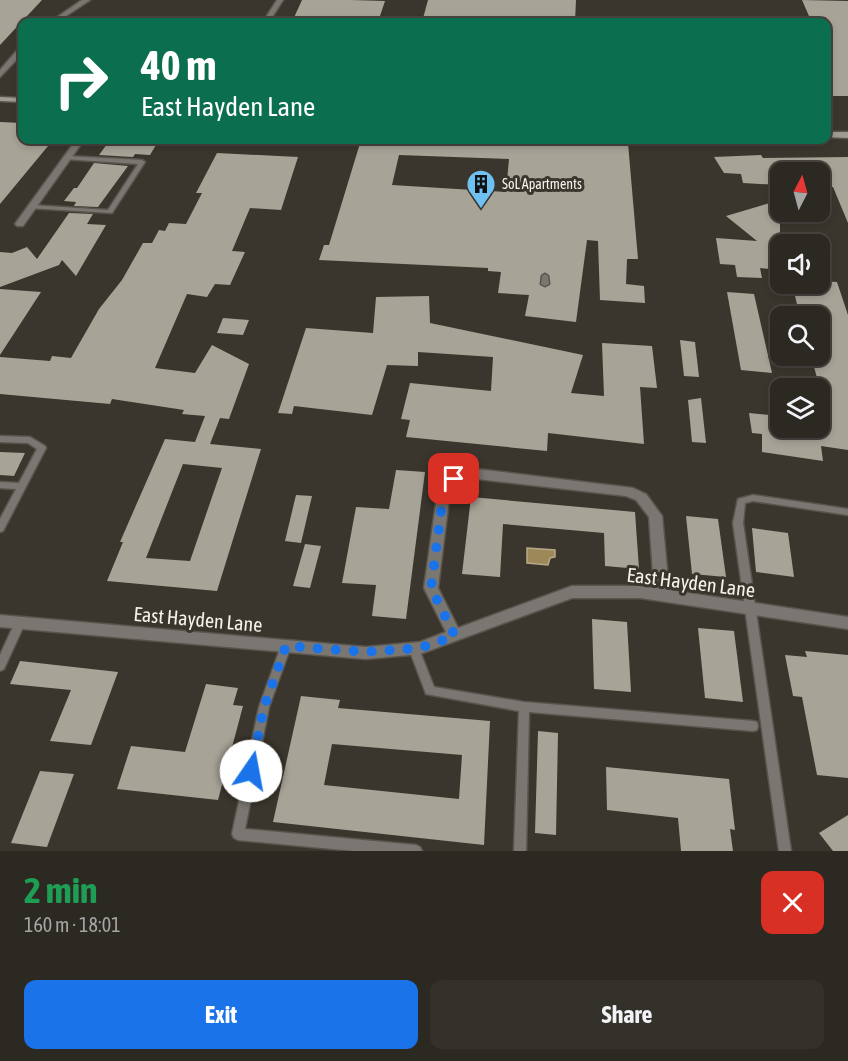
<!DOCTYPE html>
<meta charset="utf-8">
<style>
:root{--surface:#2c2822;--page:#34302a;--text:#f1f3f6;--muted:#a6a6a5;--line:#484440;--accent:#1a73e8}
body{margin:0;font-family:"Asap Condensed",sans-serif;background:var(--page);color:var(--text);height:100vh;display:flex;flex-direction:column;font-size:22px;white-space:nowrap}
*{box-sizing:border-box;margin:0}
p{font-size:20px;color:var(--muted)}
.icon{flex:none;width:33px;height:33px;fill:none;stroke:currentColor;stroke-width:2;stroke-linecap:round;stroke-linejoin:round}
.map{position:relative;height:851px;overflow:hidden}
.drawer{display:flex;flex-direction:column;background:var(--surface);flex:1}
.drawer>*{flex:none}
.guide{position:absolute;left:18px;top:18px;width:813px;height:126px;border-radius:12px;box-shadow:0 3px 9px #0003,0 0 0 2px var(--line);background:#0b6e4f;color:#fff;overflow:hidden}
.needle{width:39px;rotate:6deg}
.tools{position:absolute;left:770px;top:162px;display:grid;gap:12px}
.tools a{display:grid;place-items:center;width:60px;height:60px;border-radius:12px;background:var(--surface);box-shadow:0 3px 9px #0003,0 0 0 2px var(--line);font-size:30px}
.pin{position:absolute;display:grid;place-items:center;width:51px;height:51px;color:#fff;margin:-26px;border-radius:12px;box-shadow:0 3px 9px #0006}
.me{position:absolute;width:66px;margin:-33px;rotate:12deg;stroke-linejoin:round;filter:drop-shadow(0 0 4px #0008)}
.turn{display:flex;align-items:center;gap:21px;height:126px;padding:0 24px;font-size:27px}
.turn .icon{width:78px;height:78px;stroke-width:2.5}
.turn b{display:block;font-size:42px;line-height:51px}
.round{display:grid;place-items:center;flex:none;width:63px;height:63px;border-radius:12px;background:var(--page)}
.overview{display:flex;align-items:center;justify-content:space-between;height:102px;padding:0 24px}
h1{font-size:36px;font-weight:700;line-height:45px;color:#1e9e55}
.primary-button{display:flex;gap:12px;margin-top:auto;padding:12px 24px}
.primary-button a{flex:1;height:69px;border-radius:12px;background:var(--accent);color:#fff;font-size:24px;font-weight:700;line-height:69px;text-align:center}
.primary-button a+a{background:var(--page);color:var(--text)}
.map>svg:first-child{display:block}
.water{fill:#9d885a;stroke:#b7a886;stroke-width:1.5}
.building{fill:#a8a397;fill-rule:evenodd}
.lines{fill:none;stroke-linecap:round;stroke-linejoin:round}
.service-casing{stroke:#59544c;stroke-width:3}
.minor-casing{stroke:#59544c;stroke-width:3}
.secondary-casing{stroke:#59544c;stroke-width:3}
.service{fill:#7a7773;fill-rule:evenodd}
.minor{fill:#7a7773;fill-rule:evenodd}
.secondary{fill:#9f9b94;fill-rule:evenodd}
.route{stroke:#1a73e8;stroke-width:10;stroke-dasharray:0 18}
.labels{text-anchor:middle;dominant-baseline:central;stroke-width:6;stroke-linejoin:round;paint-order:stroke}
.far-poi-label{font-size:14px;fill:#f5f2ec;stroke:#3b362d;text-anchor:start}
.near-street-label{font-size:20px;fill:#f5f2ec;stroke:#3b362d}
</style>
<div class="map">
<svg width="848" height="851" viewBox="0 0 848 851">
<rect width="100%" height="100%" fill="#3b362d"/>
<polygon class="water" points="527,548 555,550 555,557 550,558 548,565 527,563"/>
<g class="building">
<polygon points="0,0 42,0 0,45"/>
<polygon points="302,0 351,0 385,1 378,22 292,22"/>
<polygon points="428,0 576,0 575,22 422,22"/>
<polygon points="802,0 848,1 848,96 831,96 826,85 826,17 809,16"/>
<polygon points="0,122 22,123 22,140 53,140 0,204"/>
<polygon points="110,140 159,140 150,155 135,154 133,157 99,155"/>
<path d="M361,140H562L628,143L638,259H627L626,284L644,286L645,303L600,300L598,241L587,240L576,322L525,316L529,295L498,293L501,272L488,271V268L319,260L324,245H329ZM399,155L509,159L506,192L392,185Z"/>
<path d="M217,153L298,157L281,210L250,208L232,251L245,252L230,285L215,284L207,297L187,294L155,368L195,373L212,345L249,364L229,419L220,418L210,444L261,449L217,591L107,581L123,542H120L165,439L195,442L205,416L182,414L184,410L112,399L110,404L0,394V357L50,361L52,356L71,358L99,309L122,280L143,243H152L159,230L165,231L169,223L186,224L202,193H196ZM183,464L222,468L190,561L146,558Z"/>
<polygon points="761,155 763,158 848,157 848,223 833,187 819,187 819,172 780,172 780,185 743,183 741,174 724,173 714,157"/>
<polygon points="94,163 128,166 98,207 74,206 76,202 64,201 74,188 77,188"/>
<polygon points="780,200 780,270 760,268 762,278 737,277 735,265 720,264 716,238 757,241 726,216"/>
<polygon points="69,213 93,214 87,224 106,225 76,276 62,260 59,265 0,287 0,252 12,253 27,247 37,259"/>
<polygon points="819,281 837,282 848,315 848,450 821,446 823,461 762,452 762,434 752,433 749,413 780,416 780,428 819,428 819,413 827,414 811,356 819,356 819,316 800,316 792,284 819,284"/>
<polygon points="0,289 41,292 0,355"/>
<polygon points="727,292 754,294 772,373 741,370"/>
<polygon points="429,296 430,323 583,355 571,393 604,396 602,343 652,346 657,388 640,387 644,444 548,433 547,451 406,437 410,420 401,419 410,383 491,391 493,357 418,352 418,366 387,365 372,415 294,406 292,414 278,413 306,328 373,333 376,297"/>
<polygon points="223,318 249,320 243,335 217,333"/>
<polygon points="680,340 695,342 699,377 684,376"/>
<polygon points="701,398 706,443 692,442 688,400"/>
<polygon points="0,452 25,453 14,476 0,475"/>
<polygon points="396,470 425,472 406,619 372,616 376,585 342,583 356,507 389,509"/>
<polygon points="296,495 312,496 301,543 285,541"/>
<polygon points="471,497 635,512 639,569 605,566 604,533 503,524 500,577 462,574"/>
<polygon points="686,516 718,519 726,577 692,574"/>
<polygon points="752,528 788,533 794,577 756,572"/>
<polygon points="305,544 321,546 310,588 293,586"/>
<polygon points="592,619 627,622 631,692 594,689"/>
<polygon points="698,628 734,631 743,702 705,698"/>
<polygon points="805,651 848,655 848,778 817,775 802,697 793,696 785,655 807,657"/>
<polygon points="20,661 118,672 91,745 50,741 71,690 10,684"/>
<polygon points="206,684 238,688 233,705 243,706 218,800 117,789 131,746 185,752"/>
<path d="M301,696L340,700L338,708L490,721L484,845L273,822ZM332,744L462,755L459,799L324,785Z"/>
<polygon points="538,731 558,733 556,835 535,833"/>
<polygon points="606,767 729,779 735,830 730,829 733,851 681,851 678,818 607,810"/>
<polygon points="40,771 74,774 47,847 11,843"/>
<polygon points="848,815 848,851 833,851 819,833"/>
</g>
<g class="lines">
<g class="service-casing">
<g id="service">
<polygon points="66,156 142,160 145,162 112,213 29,208 29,206 31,205 108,210 138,164 64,159 64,157"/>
<polygon points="545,274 548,276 549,284 545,286 541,284 542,276"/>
<polygon points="0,436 30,437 45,446 46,448 3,531 0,532 0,519 16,489 0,488 0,482 19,483 37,449 28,443 0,442"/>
<polygon points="753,495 848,509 848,515 753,501 745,503 743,523 791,851 779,851 733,523 738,499"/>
<polygon points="20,619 24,620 25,623 4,669 0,671 0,655 16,620"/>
<polygon points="286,642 290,643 291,646 269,707 245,829 416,845 420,847 422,851 354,851 238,840 234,838 232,834 259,707 281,646 282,643"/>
<polygon points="414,645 418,646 419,649 434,687 524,702 753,721 757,722 758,726 757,730 753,731 529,712 526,851 514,851 519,711 426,694 409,649 410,646"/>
</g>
</g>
<g class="minor-casing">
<g id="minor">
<polygon points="82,0 90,0 57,22 50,22"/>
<polygon points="277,0 283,0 269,22 263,22"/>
<polygon points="19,48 22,48 22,54 0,77 0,70"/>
<polygon points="76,140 84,140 23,226 17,226 15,224"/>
<path d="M477,469L633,488L646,494L662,516L669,590L848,617V629L640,598H572L420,654L366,659L0,627V615L366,647L420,642L446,632L424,588L438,489C446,476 462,471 477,469ZM477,479L626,496L636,500L649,517L654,588L640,586H572L458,628L438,588L450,491L463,481Z"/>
</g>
</g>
<g class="secondary-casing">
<g id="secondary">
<polygon points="0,97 22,98 22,102 0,101"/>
<polygon points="826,132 848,132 848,138 826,137"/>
</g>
</g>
<use href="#service" class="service"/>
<use href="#minor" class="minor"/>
<use href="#secondary" class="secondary"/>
</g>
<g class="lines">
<polyline class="route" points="251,771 264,707 286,646 366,652 420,648 455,636 431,588 444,489 454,479"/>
</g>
<defs>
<g id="building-pin" transform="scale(1.5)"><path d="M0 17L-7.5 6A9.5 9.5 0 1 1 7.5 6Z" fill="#6dc2f3" stroke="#3b362d"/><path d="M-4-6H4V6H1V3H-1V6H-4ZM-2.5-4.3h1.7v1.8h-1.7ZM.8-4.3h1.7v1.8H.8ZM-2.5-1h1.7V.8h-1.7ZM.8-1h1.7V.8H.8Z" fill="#111"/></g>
</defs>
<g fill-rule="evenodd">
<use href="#building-pin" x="481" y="184"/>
</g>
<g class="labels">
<g class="far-poi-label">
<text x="502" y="184">SoL Apartments</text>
</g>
<g class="near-street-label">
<text transform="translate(691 582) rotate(7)">East Hayden Lane</text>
<text transform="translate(198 619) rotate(5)">East Hayden Lane</text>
</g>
</g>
</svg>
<div class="tools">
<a><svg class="needle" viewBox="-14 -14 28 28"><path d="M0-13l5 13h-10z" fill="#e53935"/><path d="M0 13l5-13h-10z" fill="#a6a6a5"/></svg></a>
<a><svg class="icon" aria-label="sound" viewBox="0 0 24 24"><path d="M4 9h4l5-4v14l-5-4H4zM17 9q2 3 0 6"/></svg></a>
<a><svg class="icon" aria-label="search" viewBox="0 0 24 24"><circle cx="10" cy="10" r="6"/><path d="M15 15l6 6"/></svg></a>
<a><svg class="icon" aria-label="layers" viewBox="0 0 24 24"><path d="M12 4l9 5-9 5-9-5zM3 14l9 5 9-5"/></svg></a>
</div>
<div class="pin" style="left:454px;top:479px;background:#d93025"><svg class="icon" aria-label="arrive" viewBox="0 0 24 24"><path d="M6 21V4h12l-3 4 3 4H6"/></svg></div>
<svg class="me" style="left:251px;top:771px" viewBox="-20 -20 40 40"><circle r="19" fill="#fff"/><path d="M0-13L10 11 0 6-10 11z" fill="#1a73e8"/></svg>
<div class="guide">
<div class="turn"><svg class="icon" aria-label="right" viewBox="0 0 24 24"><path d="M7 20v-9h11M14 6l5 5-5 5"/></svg><div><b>40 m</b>East Hayden Lane</div></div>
</div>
</div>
<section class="drawer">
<div class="overview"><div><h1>2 min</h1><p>160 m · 18:01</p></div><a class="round" style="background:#d93025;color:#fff"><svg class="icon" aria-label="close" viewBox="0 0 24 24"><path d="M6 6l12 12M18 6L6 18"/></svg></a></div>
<div class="primary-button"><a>Exit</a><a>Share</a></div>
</section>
